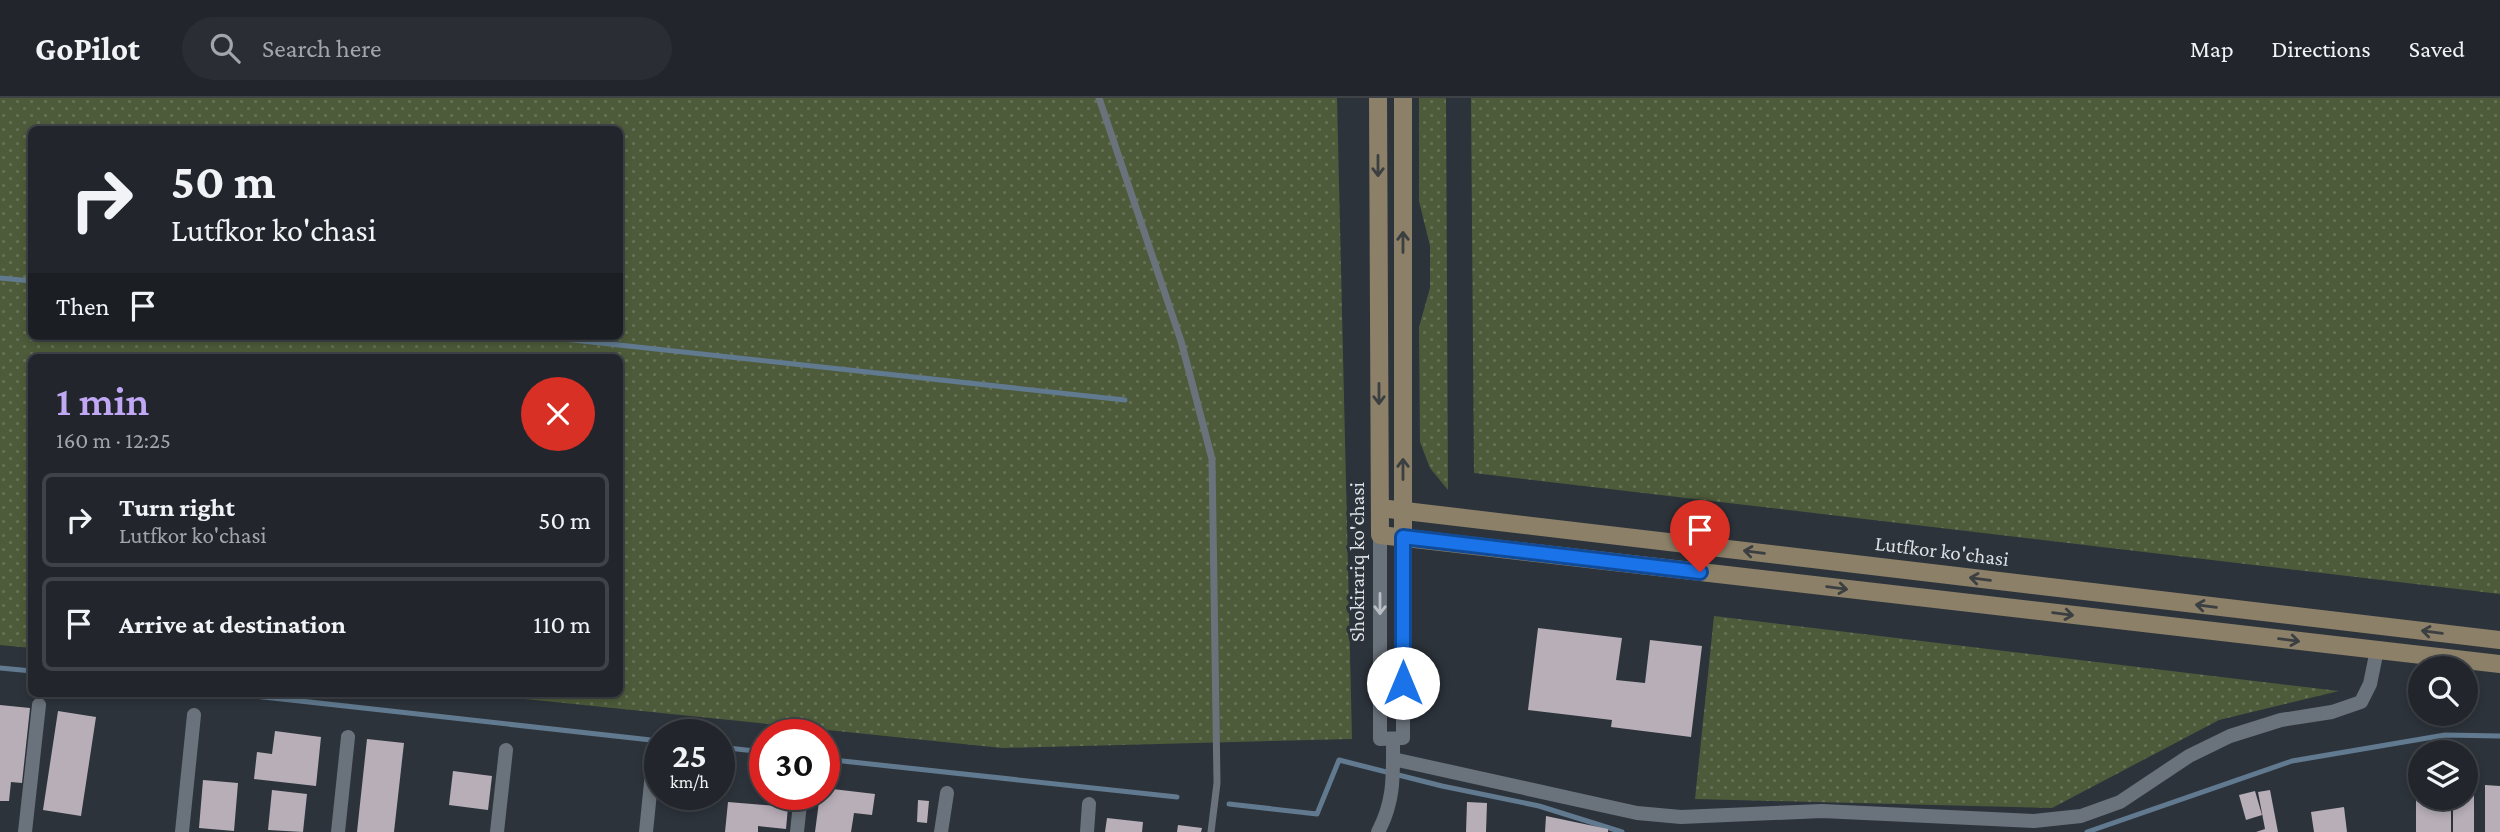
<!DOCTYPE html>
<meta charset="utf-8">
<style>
:root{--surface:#22262c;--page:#2a2e34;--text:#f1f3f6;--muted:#a2a5a9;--line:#3f4348;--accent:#c0a8f4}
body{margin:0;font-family:"Crimson Pro",serif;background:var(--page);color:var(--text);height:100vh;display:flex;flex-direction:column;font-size:26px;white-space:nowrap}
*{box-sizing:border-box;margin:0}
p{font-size:23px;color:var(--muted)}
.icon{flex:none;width:38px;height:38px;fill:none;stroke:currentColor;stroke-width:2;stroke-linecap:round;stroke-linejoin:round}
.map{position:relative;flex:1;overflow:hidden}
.panel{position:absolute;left:28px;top:256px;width:595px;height:343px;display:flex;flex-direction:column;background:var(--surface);border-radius:10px;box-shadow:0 4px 10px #0003,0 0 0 2px var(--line)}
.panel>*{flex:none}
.hud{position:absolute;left:28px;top:28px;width:595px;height:214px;border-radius:10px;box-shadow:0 4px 10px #0003,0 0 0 2px var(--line);background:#22262c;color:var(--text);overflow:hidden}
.buttons{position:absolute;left:2408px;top:558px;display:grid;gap:14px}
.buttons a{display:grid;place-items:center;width:70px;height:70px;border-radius:50%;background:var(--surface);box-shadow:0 4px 10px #0003,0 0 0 2px var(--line);font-size:35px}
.speed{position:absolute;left:644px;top:621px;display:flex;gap:14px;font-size:35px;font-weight:700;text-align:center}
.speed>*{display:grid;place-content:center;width:91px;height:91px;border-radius:50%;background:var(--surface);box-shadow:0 4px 10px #0003,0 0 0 2px var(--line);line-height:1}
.speed small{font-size:18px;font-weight:400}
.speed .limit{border:10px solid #d22;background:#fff;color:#111}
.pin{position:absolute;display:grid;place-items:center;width:60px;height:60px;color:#fff;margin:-72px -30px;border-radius:50% 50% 50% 0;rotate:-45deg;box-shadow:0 0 7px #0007}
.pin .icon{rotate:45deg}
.me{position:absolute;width:77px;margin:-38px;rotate:0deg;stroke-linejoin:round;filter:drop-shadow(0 0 5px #0008)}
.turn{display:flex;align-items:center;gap:24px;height:147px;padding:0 28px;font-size:32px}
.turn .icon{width:91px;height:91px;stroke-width:2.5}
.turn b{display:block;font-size:49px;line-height:60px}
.then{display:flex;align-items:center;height:66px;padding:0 28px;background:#0003;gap:14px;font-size:26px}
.round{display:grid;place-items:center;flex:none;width:74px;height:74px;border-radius:37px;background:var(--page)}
.headline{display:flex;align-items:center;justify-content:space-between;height:119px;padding:0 28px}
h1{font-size:42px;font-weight:600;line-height:52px;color:var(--accent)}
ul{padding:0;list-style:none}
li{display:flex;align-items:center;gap:21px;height:94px;margin:0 14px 10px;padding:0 14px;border:4px solid var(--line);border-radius:10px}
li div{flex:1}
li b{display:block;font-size:26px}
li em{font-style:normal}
header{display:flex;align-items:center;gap:42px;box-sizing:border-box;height:98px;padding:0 35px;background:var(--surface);border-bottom:2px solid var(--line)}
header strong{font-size:33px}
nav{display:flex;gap:38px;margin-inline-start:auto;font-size:24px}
.search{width:490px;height:63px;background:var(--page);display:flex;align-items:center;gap:18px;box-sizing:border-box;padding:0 24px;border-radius:38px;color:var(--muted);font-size:26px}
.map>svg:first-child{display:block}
.grass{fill:url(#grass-dots);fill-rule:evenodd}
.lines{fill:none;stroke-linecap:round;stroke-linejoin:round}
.stream{stroke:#617a90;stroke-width:5}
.building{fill:#b7aeb8}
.service{stroke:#6a727b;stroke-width:7}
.minor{stroke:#6a727b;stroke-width:14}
.secondary{stroke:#8c8068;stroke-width:18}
.oneway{stroke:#3b3f42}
.oneway2{stroke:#b9bec4}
.route-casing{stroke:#114b97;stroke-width:18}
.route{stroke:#1a73e8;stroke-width:12}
.labels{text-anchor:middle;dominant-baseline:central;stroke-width:7;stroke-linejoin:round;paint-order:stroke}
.street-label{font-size:21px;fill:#dbdfe4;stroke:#2d333b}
</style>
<header>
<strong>GoPilot</strong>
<div class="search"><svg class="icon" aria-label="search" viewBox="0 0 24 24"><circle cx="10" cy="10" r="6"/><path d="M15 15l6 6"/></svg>Search here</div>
<nav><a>Map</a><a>Directions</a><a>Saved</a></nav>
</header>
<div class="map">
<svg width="2500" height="734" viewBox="0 0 2500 734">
<defs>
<pattern id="grass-dots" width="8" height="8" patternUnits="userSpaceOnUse" patternTransform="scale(1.75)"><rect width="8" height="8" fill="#4d5b3a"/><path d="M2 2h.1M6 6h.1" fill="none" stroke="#667256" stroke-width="1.8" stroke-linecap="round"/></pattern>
</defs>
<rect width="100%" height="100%" fill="#2d333b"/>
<g class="grass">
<path d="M0,0H1337L1352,641L1002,650L466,595H620V259H32L31,550L0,547ZM32,32H620V238H32Z"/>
<polygon points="1419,0 1446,0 1448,392 1430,370 1420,344 1419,229 1430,190 1430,148 1419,103"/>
<polygon points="1471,0 2500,0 2500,496 1474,375"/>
<polygon points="1714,518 2339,593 2219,622 2052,710 1695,701"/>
</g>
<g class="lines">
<g class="stream">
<polyline points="0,180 32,183"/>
<polyline points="536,238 1125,302"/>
<polyline points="0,570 32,573"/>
<polyline points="228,595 660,643"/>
<polyline points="719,649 765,654"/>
<polyline points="824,661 1177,699"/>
<polyline points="1229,706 1317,716 1339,662 1442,688 1539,708 1622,734"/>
<polyline points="2087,734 2292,663 2445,637 2500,638"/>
</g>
</g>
<g class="building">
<polygon points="1538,530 1622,540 1616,582 1645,585 1650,542 1702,548 1691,639 1611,629 1612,622 1528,612"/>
<polygon points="0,607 30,610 22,685 11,684 9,703 0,703"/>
<polygon points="58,613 96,619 81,718 43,712"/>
<polygon points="275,633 321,639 316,688 254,681 257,654 272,656"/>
<polygon points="367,641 404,645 394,734 357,734"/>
<polygon points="453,673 492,678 488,712 449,707"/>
<polygon points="203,682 238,685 234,733 199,730"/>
<polygon points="2416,685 2420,685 2420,700 2451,700 2451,734 2416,734"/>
<polygon points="2485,687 2500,688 2500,734 2485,734"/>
<polygon points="2466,688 2474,688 2474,734 2453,734 2453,700 2466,700"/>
<polygon points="824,690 875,696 872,717 854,715 851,734 815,734 820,696 824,696"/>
<polygon points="272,692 307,696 303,734 268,732"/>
<polygon points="2270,692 2278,734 2256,734 2265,731 2258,694"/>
<polygon points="2255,693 2262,717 2246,722 2239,697"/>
<polygon points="918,702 929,703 927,725 917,724"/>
<polygon points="728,704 788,709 786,731 758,728 758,734 725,734"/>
<polygon points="1467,704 1487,705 1486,734 1466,734"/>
<polygon points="2344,709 2347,734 2314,734 2311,714"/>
<polygon points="1546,718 1608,731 1608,734 1545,734"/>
<polygon points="1107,720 1143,724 1142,734 1105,734"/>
<polygon points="1178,727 1202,730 1201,734 1177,734"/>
</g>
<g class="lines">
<polyline class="service" points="1099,0 1181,243 1212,361 1217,685 1211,734"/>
<g class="minor">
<polyline points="1380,437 1380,641 1403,640 1403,439"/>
<polyline points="1393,661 1637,715 1681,719 1822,713 2034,723 2081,718 2120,704 2189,658 2230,638 2281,622 2332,614 2361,604 2370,586 2377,552"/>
<polyline points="25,734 39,607"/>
<polyline points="182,734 194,617"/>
<polyline points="338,734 348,639"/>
<polyline points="497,734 506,652"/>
<polyline points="646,734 653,665"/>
<polyline points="797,734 801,696"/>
<polyline points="941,734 947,695"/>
<polyline points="1087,734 1089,706"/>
<path d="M1378,734C1395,702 1393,676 1393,641"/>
</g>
<g class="secondary">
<polyline points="1378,0 1380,437 2500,566"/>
<polyline points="1403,0 1403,439"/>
<polyline points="1380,410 2500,542"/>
</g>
</g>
<defs><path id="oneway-shaft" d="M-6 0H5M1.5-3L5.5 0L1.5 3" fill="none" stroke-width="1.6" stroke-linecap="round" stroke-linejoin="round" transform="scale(1.75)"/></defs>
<g class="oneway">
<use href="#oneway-shaft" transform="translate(1378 68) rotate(90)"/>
<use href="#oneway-shaft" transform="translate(1403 144) rotate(-90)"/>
<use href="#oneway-shaft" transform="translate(1379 296) rotate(90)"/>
<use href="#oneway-shaft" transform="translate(1403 371) rotate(-90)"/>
<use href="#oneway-shaft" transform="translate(1754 454) rotate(-173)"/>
<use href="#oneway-shaft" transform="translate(1980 481) rotate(-173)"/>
<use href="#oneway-shaft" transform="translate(1837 490) rotate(7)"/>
<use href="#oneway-shaft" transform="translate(2206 508) rotate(-173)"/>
<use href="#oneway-shaft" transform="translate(2063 516) rotate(7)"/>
<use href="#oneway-shaft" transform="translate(2432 534) rotate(-173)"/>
<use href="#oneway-shaft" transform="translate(2289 542) rotate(7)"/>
</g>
<use class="oneway2" href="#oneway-shaft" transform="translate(1380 506) rotate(90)"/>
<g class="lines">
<g class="route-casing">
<polyline id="route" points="1403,585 1403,439 1700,474"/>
</g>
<use href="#route" class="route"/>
</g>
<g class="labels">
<g class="street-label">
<text transform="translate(1942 453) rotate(7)">Lutfkor ko'chasi</text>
<text transform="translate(1357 464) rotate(-90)">Shokirariq ko'chasi</text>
</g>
</g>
</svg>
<div class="buttons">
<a><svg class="icon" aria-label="search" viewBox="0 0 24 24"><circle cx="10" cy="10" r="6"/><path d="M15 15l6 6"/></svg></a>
<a><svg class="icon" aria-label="layers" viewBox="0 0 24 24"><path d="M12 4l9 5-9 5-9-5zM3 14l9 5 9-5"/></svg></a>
</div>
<div class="speed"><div>25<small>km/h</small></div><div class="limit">30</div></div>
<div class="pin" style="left:1700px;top:474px;background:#d93025"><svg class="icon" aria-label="arrive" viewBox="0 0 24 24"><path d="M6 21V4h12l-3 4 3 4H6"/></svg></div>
<svg class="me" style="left:1403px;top:585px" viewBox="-20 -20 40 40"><circle r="19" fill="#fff"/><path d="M0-13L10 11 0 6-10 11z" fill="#1a73e8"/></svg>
<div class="hud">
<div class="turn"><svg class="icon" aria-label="right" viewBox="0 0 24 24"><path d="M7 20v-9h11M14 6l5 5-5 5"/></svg><div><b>50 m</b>Lutfkor ko'chasi</div></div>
<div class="then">Then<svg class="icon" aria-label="arrive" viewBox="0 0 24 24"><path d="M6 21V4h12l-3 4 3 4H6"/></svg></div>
</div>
<section class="panel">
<div class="headline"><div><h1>1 min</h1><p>160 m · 12:25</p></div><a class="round" style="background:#d93025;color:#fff"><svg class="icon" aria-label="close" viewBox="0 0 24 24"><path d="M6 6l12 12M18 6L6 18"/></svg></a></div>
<ul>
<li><svg class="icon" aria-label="right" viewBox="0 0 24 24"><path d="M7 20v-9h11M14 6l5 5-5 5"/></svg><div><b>Turn right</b><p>Lutfkor ko'chasi</p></div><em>50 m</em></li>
<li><svg class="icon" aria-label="arrive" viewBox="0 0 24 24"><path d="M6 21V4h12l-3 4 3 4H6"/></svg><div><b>Arrive at destination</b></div><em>110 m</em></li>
</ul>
</section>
</div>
